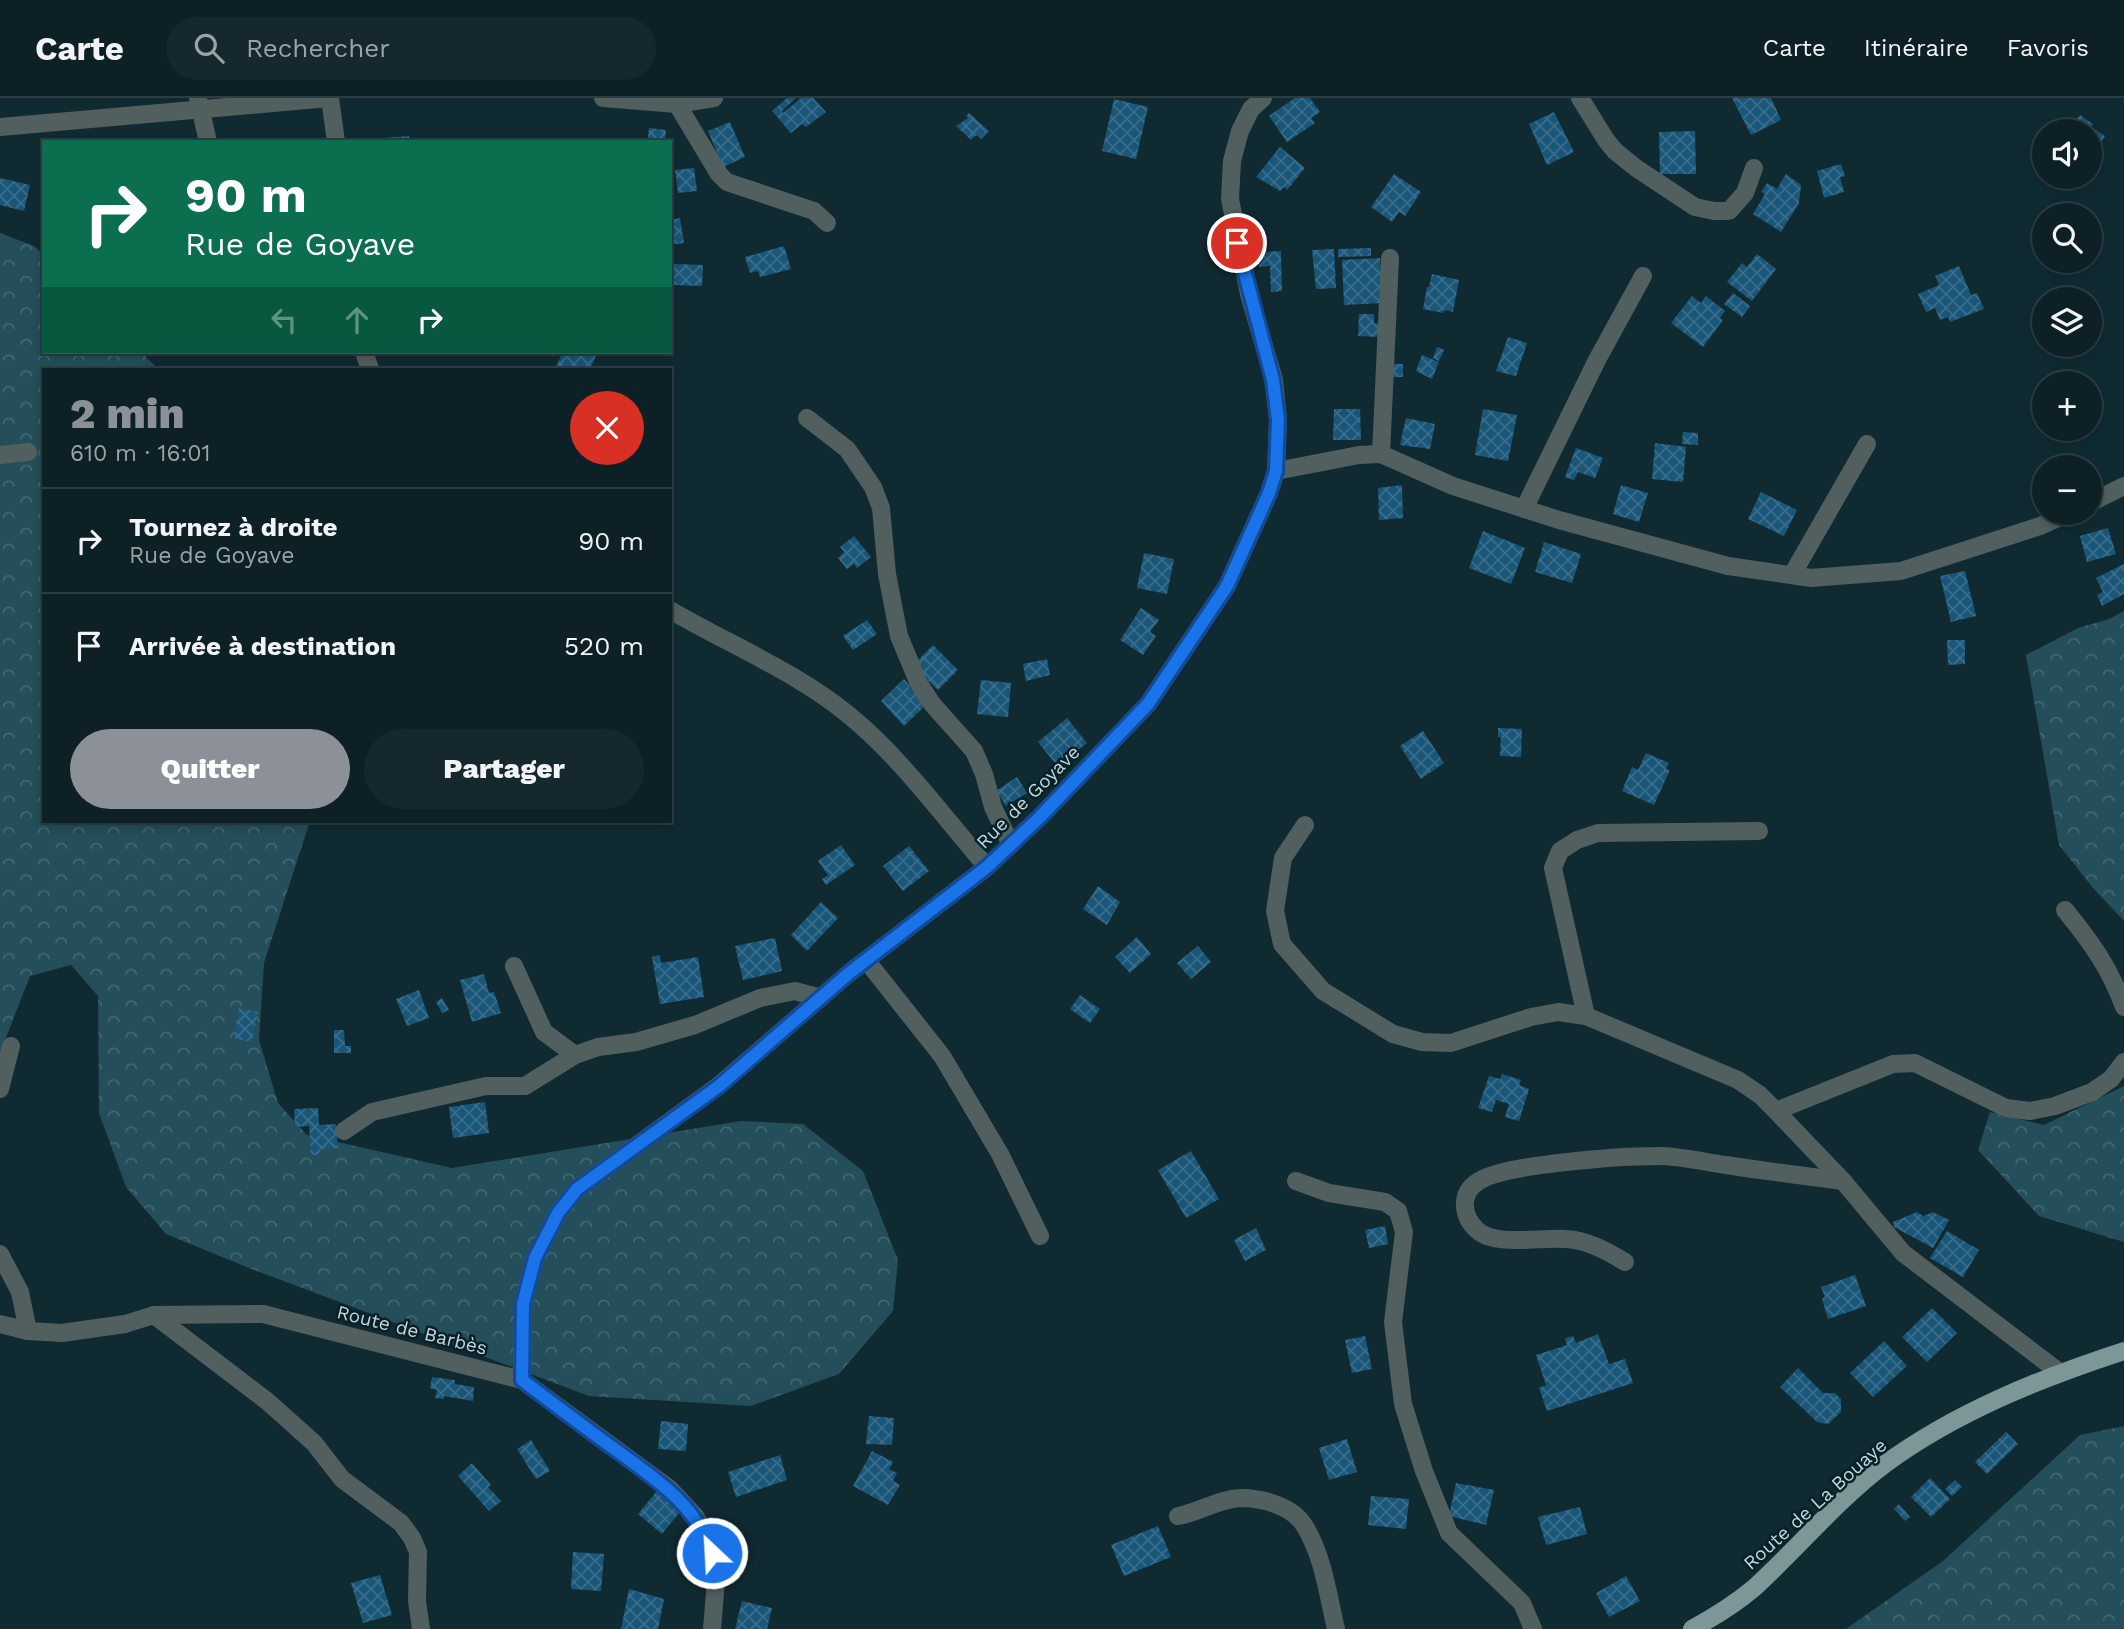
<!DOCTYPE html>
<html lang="fr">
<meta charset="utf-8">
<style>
:root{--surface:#0c2026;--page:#15282e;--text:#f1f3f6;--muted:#9aa3a7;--line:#2c3e43;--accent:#8c9099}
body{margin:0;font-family:"Work Sans",sans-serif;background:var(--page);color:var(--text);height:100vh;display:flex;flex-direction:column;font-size:26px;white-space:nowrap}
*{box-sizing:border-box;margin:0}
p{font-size:23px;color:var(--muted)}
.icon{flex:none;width:38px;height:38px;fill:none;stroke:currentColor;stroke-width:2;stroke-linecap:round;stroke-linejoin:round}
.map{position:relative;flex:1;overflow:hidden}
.details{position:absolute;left:42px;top:270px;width:630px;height:455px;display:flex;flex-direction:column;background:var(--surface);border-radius:0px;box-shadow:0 4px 10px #0003,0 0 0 2px var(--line)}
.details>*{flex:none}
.top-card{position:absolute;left:42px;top:42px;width:630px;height:214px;border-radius:0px;box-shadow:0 4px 10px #0003,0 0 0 2px var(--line);background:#0b6e4f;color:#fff;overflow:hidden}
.controls{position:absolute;left:2032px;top:21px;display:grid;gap:14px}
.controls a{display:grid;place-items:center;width:70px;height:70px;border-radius:50%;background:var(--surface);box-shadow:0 4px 10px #0003,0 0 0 2px var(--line);font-size:35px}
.pin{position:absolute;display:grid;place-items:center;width:60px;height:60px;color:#fff;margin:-30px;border:4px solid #fff;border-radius:50%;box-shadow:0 2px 7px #0007}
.me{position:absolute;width:77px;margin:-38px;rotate:335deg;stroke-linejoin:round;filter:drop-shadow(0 0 5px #0008)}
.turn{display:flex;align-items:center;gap:24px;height:147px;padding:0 28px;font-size:32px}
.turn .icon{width:91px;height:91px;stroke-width:2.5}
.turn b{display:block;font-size:49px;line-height:60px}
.lanes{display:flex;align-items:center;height:66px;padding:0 28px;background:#0003;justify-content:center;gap:35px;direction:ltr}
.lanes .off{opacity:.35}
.round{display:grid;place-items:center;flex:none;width:74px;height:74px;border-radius:37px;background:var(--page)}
.overview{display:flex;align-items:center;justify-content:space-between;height:119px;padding:0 28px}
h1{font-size:42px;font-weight:800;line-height:52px;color:var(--accent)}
.cta{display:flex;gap:14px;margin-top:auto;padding:14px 28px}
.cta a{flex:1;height:80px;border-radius:42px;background:var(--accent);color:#fff;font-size:28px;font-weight:800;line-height:80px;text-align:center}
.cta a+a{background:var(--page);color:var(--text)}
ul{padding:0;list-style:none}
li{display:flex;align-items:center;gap:21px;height:105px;padding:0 28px;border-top:2px solid var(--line)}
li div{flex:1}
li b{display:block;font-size:26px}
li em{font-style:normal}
header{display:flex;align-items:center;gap:42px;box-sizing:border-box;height:98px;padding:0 35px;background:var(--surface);border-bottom:2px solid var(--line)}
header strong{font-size:33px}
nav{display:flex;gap:38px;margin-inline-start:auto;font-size:24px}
.search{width:490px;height:63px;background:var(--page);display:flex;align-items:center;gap:18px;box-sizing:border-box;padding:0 24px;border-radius:38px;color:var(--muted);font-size:26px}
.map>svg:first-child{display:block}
.forest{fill:url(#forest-crowns)}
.building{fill:url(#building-cross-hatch)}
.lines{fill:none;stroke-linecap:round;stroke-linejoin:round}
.minor{stroke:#525f5f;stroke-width:18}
.major{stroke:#7d9798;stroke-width:18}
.route-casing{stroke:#114b97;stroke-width:18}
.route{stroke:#1a73e8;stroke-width:12}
.labels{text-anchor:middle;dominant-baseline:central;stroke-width:5;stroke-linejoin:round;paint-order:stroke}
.street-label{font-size:19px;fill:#c6d5da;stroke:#062128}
</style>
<header>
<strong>Carte</strong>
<div class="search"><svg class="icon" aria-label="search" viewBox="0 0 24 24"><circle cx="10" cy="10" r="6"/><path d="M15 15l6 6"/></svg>Rechercher</div>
<nav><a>Carte</a><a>Itinéraire</a><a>Favoris</a></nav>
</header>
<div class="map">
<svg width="2124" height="1531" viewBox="0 0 2124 1531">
<defs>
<pattern id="forest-crowns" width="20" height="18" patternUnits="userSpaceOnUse" patternTransform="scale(1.75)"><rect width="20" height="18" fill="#244e5a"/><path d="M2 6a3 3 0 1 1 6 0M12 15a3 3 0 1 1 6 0" fill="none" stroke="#426771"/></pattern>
<pattern id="building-cross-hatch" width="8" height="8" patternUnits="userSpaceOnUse" patternTransform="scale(1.75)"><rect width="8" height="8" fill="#195678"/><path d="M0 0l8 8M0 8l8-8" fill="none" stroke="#396d8b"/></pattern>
</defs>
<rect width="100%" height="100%" fill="#102a32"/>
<g class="forest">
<polygon points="0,135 34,148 44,157 44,254 141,254 158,271 44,271 44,723 310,723 264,865 259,942 278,1005 307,1037 452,1070 741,1023 803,1026 863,1073 898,1162 893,1213 839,1276 751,1308 589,1298 249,1170 166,1136 126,1089 99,1015 98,898 71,867 30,878 0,955"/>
<polygon points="2124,513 2124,823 2093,790 2059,747 2026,557 2078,530 2109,521"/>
<polygon points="2124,988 2124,1144 2039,1118 1978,1052 1990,1014 2044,1027"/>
<polygon points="2124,1328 2124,1531 1846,1531 1943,1463 2080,1337"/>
</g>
<g class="building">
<polygon points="787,0 796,0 782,13 783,15 801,0 813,0 826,14 806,29 802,26 791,35 772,13"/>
<polygon points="1295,0 1310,0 1320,14 1311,20 1315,25 1287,44 1269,18"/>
<polygon points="1732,0 1771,0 1781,22 1751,37"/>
<polygon points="1114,1 1148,9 1136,61 1102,53"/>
<polygon points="1554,14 1574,54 1547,67 1529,26"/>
<polygon points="969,15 989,33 981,41 976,37 971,42 956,28 968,20 966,18"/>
<polygon points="2080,17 2093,26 2091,29 2105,38 2090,61 2090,33 2068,33"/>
<polygon points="730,24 745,59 723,69 708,33"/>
<polygon points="649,30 666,32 665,42 648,40"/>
<polygon points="1695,33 1696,76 1660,76 1659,34"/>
<polygon points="409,38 410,44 372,44 372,41"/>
<polygon points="1280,49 1305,70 1287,92 1284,89 1280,93 1256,79"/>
<polygon points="1841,66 1845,78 1840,79 1844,94 1824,100 1817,73"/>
<polygon points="694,70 697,93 678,95 675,72"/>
<polygon points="1394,76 1421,94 1405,118 1399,114 1392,124 1371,109"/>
<polygon points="1786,76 1801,87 1799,105 1781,134 1753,116 1765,96 1761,94 1767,85 1777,91"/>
<polygon points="0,80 30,87 24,113 0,107"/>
<polygon points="680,120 684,145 670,147 670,122"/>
<polygon points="784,148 791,171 760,179 758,173 750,175 745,159"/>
<polygon points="1371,150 1371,158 1338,159 1338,151"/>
<polygon points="1334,151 1336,190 1316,191 1312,152"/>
<polygon points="1281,153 1282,193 1271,194 1270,168 1259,169 1259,154"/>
<polygon points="1757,156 1776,171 1752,203 1727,184 1742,165 1747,169"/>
<polygon points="1380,160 1382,205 1344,207 1342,162"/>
<polygon points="674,166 703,167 702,188 673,187"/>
<polygon points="1959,168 1971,197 1977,195 1984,211 1950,224 1948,219 1940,222 1935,210 1926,214 1918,196 1939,187 1935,178"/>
<polygon points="1432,176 1459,182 1453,214 1444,212 1443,215 1423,211 1427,189 1429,189"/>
<polygon points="1733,195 1750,208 1742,219 1724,206"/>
<polygon points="1692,198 1701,205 1706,198 1725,213 1720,220 1723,222 1703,249 1671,225"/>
<polygon points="1359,216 1374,216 1374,225 1380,226 1380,239 1358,238"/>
<polygon points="1508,239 1527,245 1516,278 1496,273"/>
<polygon points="1437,249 1444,252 1439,263 1433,260"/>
<polygon points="563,254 586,254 596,258 590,271 556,271 555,270"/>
<polygon points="1422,257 1439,264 1432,281 1416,273"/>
<polygon points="1392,266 1403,266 1403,279 1391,279"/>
<polygon points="1334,311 1360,311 1361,342 1333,342"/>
<polygon points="1483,311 1517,317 1508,363 1475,357"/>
<polygon points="1406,320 1435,326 1430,351 1400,347"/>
<polygon points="1683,334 1698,335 1698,347 1682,346"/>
<polygon points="1655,345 1686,349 1683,384 1652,381"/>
<polygon points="1576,350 1603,360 1595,380 1578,374 1574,382 1565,379"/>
<polygon points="1402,387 1403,420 1379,422 1378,390"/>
<polygon points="1621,387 1648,395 1639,424 1613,416"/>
<polygon points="1761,394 1797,412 1784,438 1748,421"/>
<polygon points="2108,430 2116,456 2087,464 2080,438"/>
<polygon points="1483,433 1525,450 1511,486 1469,470"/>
<polygon points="854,438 871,459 857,470 854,466 847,471 838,460 844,454 840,449"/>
<polygon points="1544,444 1581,456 1572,485 1535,474"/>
<polygon points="1144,455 1174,461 1167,496 1137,490"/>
<polygon points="2124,466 2124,496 2102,508 2097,497 2103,494 2096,480"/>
<polygon points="1965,473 1976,518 1951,524 1940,478"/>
<polygon points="1141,510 1159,522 1150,534 1156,538 1143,557 1120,542"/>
<polygon points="867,522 877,536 853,552 843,538"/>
<polygon points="1947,542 1965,542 1965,566 1948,567"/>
<polygon points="933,547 958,572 938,592 919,574 923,570 917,563"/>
<polygon points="1047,561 1050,577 1026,583 1023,566"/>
<polygon points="904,581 910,588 909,589 926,607 904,628 881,603"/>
<polygon points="981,582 1011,585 1008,619 977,616"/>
<polygon points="1067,620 1087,645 1058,669 1038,644"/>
<polygon points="1498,630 1522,631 1521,659 1500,658 1501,639 1498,639"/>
<polygon points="1423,633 1444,665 1421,681 1400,648"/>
<polygon points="1646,655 1669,665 1666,671 1670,672 1654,707 1622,693 1632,669 1638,672"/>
<polygon points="1017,679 1027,695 1006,708 996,693"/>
<polygon points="841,747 855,767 826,787 822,781 828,777 818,763"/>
<polygon points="909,748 929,773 903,793 883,768"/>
<polygon points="1098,788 1120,804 1107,827 1083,811"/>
<polygon points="821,804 838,820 807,853 791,837"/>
<polygon points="1137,839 1151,856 1130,875 1115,859"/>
<polygon points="775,840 782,873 743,882 735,848"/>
<polygon points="1198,848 1211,864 1191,881 1177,865"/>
<polygon points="660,857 661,865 698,859 704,899 660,906 652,859"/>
<polygon points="484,876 489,895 494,894 501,915 472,924 460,882"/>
<polygon points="419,892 429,920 407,928 396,901"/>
<polygon points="1080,897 1100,911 1090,925 1070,911"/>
<polygon points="442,900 449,912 442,915 436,904"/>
<polygon points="239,910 258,914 252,944 234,940"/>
<polygon points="334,932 344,932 345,948 351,948 351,955 334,955"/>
<polygon points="1502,976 1521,982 1519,987 1529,991 1519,1023 1505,1019 1509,1006 1496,1002 1492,1014 1478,1010 1489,978 1500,981"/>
<polygon points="485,1004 489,1035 453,1040 449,1009"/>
<polygon points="318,1010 319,1027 336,1026 338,1050 321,1051 319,1057 311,1057 309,1028 295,1029 294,1011"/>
<polygon points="1191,1053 1219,1101 1186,1120 1158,1072"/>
<polygon points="1917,1114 1923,1118 1933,1114 1949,1122 1933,1150 1894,1129 1893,1124"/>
<polygon points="1385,1128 1388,1146 1369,1150 1365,1132"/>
<polygon points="1256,1130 1266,1152 1245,1163 1234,1142"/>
<polygon points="1947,1133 1979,1152 1963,1179 1930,1160"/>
<polygon points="1855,1177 1866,1208 1828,1221 1822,1201 1825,1199 1821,1189"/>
<polygon points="1932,1210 1957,1235 1927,1264 1902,1239"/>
<polygon points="1598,1236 1609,1266 1625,1261 1633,1285 1547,1313 1539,1290 1546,1287 1536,1257 1567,1247 1565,1240 1573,1238 1576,1245"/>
<polygon points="1365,1238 1372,1271 1352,1275 1345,1242"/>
<polygon points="1884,1243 1907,1268 1873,1299 1850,1275"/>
<polygon points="1798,1270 1823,1295 1835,1295 1841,1301 1841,1314 1828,1326 1817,1324 1780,1289"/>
<polygon points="432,1279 455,1282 455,1286 474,1289 473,1303 444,1298 444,1301 435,1300 437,1292 430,1290"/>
<polygon points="869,1318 894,1320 892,1347 866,1346"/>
<polygon points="661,1323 688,1326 686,1353 658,1351"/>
<polygon points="2006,1334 2018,1346 1987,1376 1975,1364"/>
<polygon points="1347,1341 1357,1374 1329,1382 1319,1350"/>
<polygon points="531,1342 550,1373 536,1381 517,1351"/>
<polygon points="872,1353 893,1364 889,1371 897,1375 893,1383 900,1387 888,1407 853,1388"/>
<polygon points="780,1357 787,1382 736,1399 728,1374"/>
<polygon points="472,1365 491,1387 488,1389 501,1403 489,1413 458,1378"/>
<polygon points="1930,1380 1950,1401 1931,1419 1911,1399"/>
<polygon points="1955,1382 1962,1389 1952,1398 1945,1391"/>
<polygon points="1456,1385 1494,1392 1486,1427 1449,1418"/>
<polygon points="660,1389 684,1409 662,1436 638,1416"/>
<polygon points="1371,1398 1409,1401 1406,1431 1368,1427"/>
<polygon points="1899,1406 1910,1419 1905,1423 1894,1411"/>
<polygon points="1580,1409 1587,1436 1546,1447 1538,1419"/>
<polygon points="1158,1428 1171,1459 1124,1478 1111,1447"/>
<polygon points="573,1454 604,1456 601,1493 571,1491"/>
<polygon points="380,1477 392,1517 363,1525 351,1485"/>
<polygon points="1626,1478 1640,1503 1609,1519 1596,1495"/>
<polygon points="629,1491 664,1501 658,1531 621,1531"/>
<polygon points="742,1503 772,1510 767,1531 735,1531"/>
</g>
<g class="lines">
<g class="minor">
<polyline points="198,0 208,44"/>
<polyline points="330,0 336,44"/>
<polyline points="603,0 677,6 714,0"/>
<polyline points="1580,0 1606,42 1615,53 1636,70 1695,109 1714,113 1729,113 1745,95 1754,70"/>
<polyline points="677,6 719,76 727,84 814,113 827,125"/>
<polyline points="0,29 329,0"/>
<polyline points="364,254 370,271"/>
<polyline points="807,320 847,351 873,389 881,410 887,476 899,538 919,586 933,607 974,653 984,676 993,709 1011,747"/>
<polyline points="1381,356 1390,160"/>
<polyline points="0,357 28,354"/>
<polyline points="1276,373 1359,357 1381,356 1453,388 1559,422 1728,468 1811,480 1901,473 2040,428 2069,415"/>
<polyline points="2090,405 2124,388"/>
<polyline points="1524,411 1597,262 1643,178"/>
<polyline points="1792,477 1867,346"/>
<path d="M670,512C730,547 797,574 850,618C902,661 943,718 987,769"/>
<polyline points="1305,727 1283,760 1275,813 1282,846 1323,893 1393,936 1422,944 1451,945 1531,919 1558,914 1586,918 1738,982 1760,997 1776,1013 1843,1083 1903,1155 2059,1274"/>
<path d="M2065,812C2091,844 2110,870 2124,909"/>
<polyline points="866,862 942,958 1000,1056 1040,1138"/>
<polyline points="514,868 544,934 575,957 598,949 636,944 695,927 760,900 795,893 821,900"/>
<polyline points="1586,918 1553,770 1560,753 1577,742 1598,735 1759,733"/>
<polyline points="0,991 11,948"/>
<polyline points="1776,1013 1893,966 1915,965 2006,1010 2030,1013 2055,1008 2092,994 2111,981 2124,964"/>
<polyline points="344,1033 372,1014 486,988 525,988 575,957"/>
<polyline points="1296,1083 1329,1095 1385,1104 1398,1113 1404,1134 1393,1224 1403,1306 1424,1373 1449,1435 1522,1505 1533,1531"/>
<polyline points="0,1156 20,1194 28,1233"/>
<path d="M1625,1164C1607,1153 1587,1142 1566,1141C1542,1139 1494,1149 1477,1132C1462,1118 1459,1095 1479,1083C1505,1066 1623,1058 1658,1058C1680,1058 1704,1064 1726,1067C1765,1073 1804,1078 1843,1083"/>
<polyline points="154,1217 267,1303 314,1345 342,1381 401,1425 412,1440 418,1454 417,1503 421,1531"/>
<polyline points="0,1226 28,1233 62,1235 125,1226 154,1217 263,1216 522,1282 670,1391 695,1418 708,1441 717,1470 712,1531"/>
<polyline points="522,1282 523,1206 535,1160 558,1115 577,1091 718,988 848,876 987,769 1040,719 1148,606 1227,488 1269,395 1276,373 1278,322 1274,282 1249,196 1230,101 1232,63 1240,33 1251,11 1263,0"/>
<path d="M1178,1418C1200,1414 1218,1401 1241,1400C1262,1400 1292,1408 1304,1427C1323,1457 1328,1497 1336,1531"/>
</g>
<path class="major" d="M1692,1531C1714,1519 1735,1506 1754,1490C1798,1450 1837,1402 1885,1366C1956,1314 2041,1280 2124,1253"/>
</g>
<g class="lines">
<g class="route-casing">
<path id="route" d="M712,1455C695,1404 651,1378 609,1347C580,1326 551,1304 522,1282L523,1206L535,1160L558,1115L577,1091L719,988L848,876L987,769L1040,719L1148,606L1227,488L1269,395L1276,373L1278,322L1273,282L1237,145"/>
</g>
<use href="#route" class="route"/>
</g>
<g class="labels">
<g class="street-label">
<text transform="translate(1028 699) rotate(-45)">Rue de Goyave</text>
<text transform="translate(412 1232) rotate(14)">Route de Barbès</text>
<text transform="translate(1815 1406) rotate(-42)">Route de La Bouaye</text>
</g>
</g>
</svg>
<div class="controls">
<a><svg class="icon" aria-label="sound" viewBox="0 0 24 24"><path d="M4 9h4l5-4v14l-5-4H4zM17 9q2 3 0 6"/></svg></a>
<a><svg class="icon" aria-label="search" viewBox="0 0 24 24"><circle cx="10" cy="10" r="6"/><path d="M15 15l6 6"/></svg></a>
<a><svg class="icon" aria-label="layers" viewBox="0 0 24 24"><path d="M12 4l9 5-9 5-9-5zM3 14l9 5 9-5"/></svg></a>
<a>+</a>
<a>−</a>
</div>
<div class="pin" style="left:1237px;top:145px;background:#d93025"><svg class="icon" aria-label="arrive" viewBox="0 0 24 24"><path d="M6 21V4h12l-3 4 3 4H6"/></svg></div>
<svg class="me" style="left:712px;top:1455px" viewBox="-20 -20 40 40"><circle r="17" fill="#1a73e8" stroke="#fff" stroke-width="3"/><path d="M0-11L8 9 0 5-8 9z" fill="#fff"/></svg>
<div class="top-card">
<div class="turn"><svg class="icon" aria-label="right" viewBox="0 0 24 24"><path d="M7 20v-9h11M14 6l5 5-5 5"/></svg><div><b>90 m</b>Rue de Goyave</div></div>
<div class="lanes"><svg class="icon off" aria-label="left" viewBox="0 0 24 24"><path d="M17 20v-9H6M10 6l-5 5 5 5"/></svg><svg class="icon off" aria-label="ahead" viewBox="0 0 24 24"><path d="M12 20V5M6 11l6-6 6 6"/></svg><svg class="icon" aria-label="right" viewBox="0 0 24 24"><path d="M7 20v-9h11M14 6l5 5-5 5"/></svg></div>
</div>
<section class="details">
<div class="overview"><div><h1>2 min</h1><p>610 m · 16:01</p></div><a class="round" style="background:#d93025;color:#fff"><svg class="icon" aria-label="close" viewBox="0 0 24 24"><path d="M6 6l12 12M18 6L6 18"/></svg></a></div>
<ul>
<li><svg class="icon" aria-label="right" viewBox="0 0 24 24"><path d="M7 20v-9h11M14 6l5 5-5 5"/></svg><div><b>Tournez à droite</b><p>Rue de Goyave</p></div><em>90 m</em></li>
<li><svg class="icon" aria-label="arrive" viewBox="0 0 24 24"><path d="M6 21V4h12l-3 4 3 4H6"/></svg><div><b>Arrivée à destination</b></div><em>520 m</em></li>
</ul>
<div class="cta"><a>Quitter</a><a>Partager</a></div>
</section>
</div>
